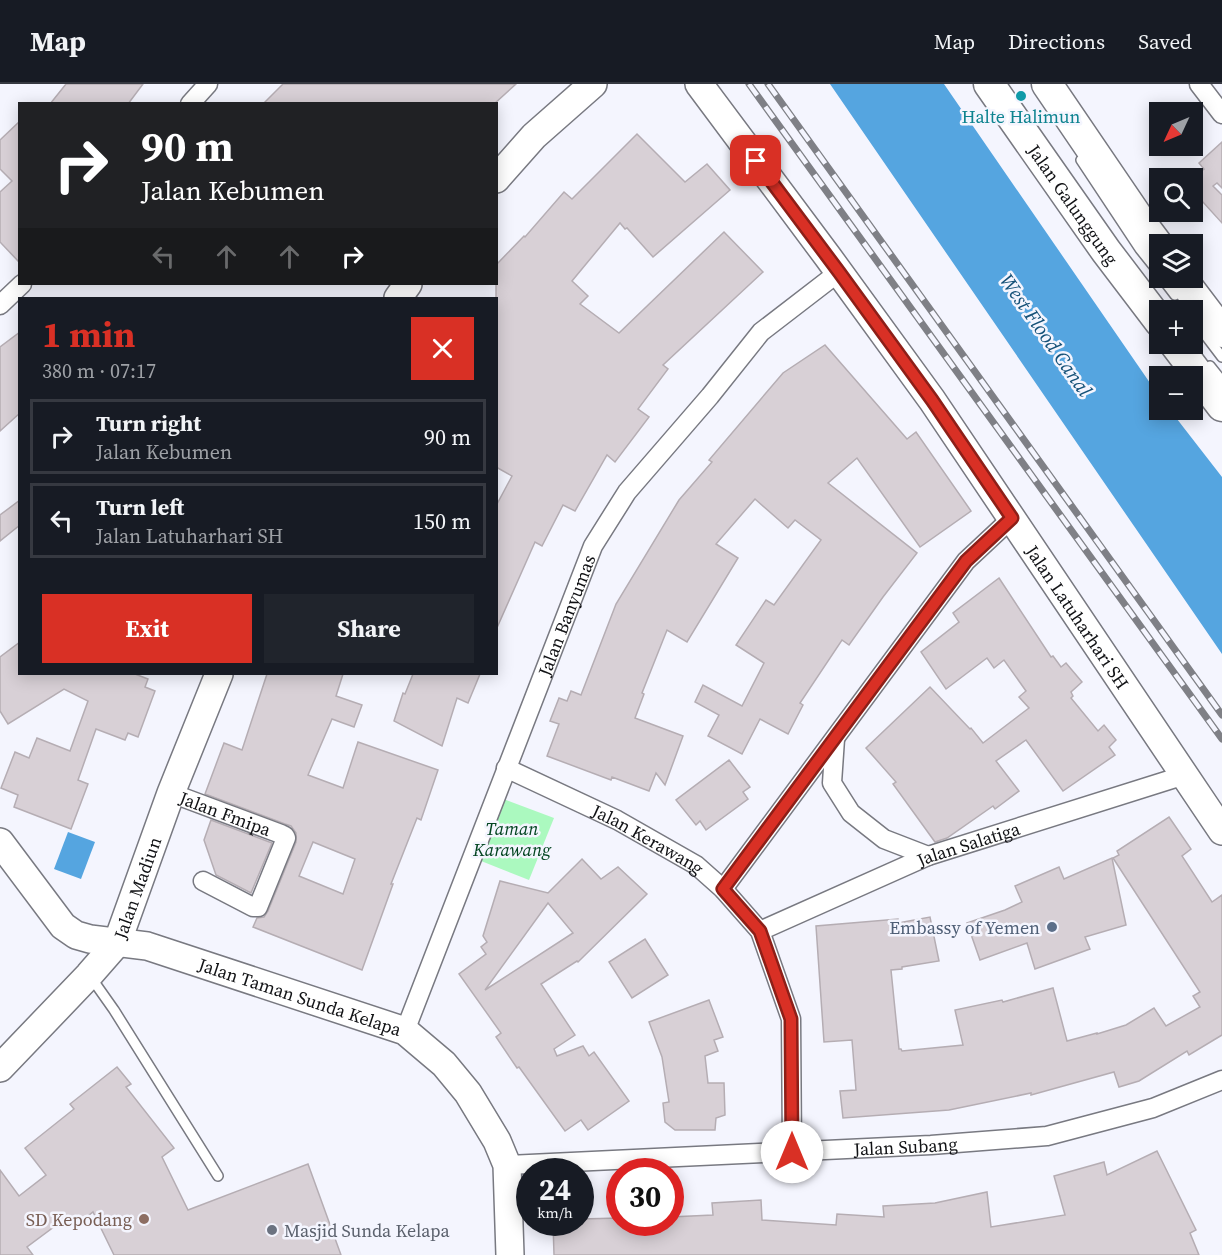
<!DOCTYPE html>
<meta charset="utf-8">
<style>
:root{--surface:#171b24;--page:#20242c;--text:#f1f3f6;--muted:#9ea1a6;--line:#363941;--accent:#d93025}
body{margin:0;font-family:"Source Serif 4",serif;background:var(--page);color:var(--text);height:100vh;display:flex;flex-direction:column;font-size:22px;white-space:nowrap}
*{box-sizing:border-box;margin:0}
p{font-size:20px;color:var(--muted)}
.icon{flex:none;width:33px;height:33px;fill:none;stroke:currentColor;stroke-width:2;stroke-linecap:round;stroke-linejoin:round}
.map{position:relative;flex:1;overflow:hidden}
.panel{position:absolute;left:18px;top:213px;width:480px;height:378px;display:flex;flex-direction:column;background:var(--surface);border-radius:0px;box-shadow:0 3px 15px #0003}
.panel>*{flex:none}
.top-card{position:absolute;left:18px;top:18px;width:480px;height:183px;border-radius:0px;box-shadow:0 3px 15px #0003;background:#202124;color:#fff;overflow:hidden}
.needle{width:39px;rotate:226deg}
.tools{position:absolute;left:1149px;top:18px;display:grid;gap:12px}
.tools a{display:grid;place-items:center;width:54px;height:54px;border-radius:0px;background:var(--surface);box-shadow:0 3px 15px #0003;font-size:30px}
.speed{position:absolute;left:516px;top:1074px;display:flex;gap:12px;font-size:30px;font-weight:700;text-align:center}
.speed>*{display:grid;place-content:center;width:78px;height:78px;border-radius:50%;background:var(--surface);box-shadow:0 3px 15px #0003;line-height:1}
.speed small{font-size:15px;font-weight:400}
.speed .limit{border:9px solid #d22;background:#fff;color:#111}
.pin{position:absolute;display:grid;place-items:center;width:51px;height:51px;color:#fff;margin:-26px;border-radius:12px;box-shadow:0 3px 9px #0006}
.me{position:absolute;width:66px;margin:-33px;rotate:0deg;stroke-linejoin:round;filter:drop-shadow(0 0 4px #0008)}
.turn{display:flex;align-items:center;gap:21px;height:126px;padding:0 24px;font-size:27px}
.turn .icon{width:78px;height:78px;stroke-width:2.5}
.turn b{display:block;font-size:42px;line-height:51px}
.lanes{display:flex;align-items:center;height:57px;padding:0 24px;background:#0003;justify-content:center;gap:30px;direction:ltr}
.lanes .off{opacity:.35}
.round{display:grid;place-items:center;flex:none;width:63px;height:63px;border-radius:0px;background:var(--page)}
.summary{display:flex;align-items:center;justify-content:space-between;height:102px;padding:0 24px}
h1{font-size:36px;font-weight:700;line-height:45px;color:var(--accent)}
.action{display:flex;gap:12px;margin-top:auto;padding:12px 24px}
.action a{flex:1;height:69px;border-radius:0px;background:var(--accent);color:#fff;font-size:24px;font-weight:700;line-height:69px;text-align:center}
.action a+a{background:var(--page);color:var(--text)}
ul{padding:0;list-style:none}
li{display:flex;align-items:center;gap:18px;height:75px;margin:0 12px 9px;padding:0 12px;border:3px solid var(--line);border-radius:0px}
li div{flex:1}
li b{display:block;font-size:22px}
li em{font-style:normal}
header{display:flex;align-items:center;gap:36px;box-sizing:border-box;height:84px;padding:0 30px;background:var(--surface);border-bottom:2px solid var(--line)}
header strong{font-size:28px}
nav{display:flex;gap:33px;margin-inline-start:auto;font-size:21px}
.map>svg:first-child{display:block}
.green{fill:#abf9bf}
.water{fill:#55a5e0}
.building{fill:#d8d0d6;stroke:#b5adb3;stroke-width:1.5;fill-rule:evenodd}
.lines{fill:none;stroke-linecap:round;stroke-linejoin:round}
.lane-casing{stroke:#787981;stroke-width:12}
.street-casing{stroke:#787981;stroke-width:21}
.secondary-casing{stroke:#787981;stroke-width:30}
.primary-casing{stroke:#787981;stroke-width:33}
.lane{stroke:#fff;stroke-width:9}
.street{stroke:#fff;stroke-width:18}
.secondary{stroke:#fff;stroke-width:27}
.primary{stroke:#fff;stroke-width:30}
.rail-casing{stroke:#7f8086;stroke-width:7}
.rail{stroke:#f4f5fe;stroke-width:4.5;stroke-dasharray:14;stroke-linecap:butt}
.route-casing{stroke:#8d1f18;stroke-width:15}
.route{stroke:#d93025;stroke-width:10}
.culture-dot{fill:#0f9aa8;stroke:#f4f5fe;stroke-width:2}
.service-dot{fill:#5c6f8a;stroke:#f4f5fe;stroke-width:2}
.education-dot{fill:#8d6e63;stroke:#f4f5fe;stroke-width:2}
.worship-dot{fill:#6b7280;stroke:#f4f5fe;stroke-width:2}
.labels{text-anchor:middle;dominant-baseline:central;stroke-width:5;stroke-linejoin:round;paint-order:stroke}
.culture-label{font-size:18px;fill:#0d838f;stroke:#f4f5fe}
.street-label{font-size:18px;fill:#111215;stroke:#f4f5fe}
.park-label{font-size:18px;font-style:italic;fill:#01441f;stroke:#f4f5fe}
.service-label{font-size:18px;fill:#4e5e75;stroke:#f4f5fe;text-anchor:end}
.education-label{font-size:18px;fill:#785e54;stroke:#f4f5fe;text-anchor:end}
.worship-label{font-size:18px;fill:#5b616d;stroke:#f4f5fe;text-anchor:start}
.water-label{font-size:20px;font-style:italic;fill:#155178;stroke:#f4f5fe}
</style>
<header>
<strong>Map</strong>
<nav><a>Map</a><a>Directions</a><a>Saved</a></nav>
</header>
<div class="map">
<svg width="1222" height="1171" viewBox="0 0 1222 1171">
<rect width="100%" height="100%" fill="#f4f5fe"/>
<polygon class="green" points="493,711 554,734 529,796 471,773"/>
<g class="water">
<polygon points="830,0 944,0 1159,312 1160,326 1170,326 1222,393 1222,570"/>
<polygon points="68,748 95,758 81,795 54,785"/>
</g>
<g class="building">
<polygon points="66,0 143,0 128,20 50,20"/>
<polygon points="283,0 516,0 494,20 263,20"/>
<polygon points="20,37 20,179 0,158 0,108 12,97 0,85 0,56"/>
<polygon points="637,50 685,98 707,80 730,106 653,173 627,144 625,145 620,139 572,197 588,212 580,220 619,249 724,148 763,188 663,281 668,285 638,325 649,333 615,378 607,371 575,427 563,421 542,462 535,458 496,546 496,422 512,392 496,383 496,181 524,152 525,153 564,108 572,115"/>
<polygon points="1222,58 1222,104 1217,99 1213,102 1222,111 1222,139 1192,106 1192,94 1204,85 1199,79"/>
<polygon points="20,248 20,329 0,347 0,263"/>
<polygon points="825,261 907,355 916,348 971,427 920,463 857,374 828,399 917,469 883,513 849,561 842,556 800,619 803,621 788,650 760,635 742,670 708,652 719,631 695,618 703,601 742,622 764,579 736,561 766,516 774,521 821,456 795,436 788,444 755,415 716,460 738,474 687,558 667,546 642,609 644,610 635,634 683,652 665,701 656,689 649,707 612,693 611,696 547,672 559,640 550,637 559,614 567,617 571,607 581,611 616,520 679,416 712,378 709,376 783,289"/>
<polygon points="20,416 20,441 0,457 0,431"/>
<polygon points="999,494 1051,573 1053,572 1061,583 1066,579 1082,598 1071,608 1073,612 1071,614 1098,647 1104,641 1116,656 1109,663 1115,671 1063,707 1026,656 996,677 1019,707 995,725 993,722 947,754 935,758 893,700 896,698 866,664 930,603 970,645 971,644 983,659 1029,624 1019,613 1026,607 1004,576 994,584 987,574 946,605 921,568 959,538 953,529"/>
<polygon points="20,558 20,590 135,590 148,595 145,603 155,607 138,653 128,649 125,656 96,645 78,696 88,700 71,745 14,723 18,711 1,704 15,668 29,674 37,654 70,667 88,617 64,605 8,640 0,627 0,573"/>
<path d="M267,590H343L336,612L362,621L354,643L332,635L308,691L343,704L358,658L438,686L421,736L417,734L391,800H393L362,886L253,843L257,834L264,833L268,827L296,758V749L291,742L285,740L205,710L224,659L242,666ZM313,758L355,775L343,810L299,792Z"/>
<polygon points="413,590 480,590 468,619 457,614 442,662 394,637 403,609 405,610"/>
<polygon points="729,676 750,703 743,708 748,715 706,746 700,737 696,741 676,716"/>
<polygon points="1169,733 1191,765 1182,772 1212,818 1222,811 1222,951 1189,971 1187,967 1139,997 1119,1003 1114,988 1031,1011 1031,1009 949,1026 843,1034 840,1007 856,1006 852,956 824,958 816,842 898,835 898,839 930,833 939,877 902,883 902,885 891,886 899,965 901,965 902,967 963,961 955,926 1002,916 1003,918 1053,904 1067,957 1097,949 1097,950 1126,941 1154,924 1166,942 1200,923 1193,912 1200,908 1113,774 1119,771 1117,767"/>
<polygon points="211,736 272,759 251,809 216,791 204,756"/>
<polygon points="1112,774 1126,841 1085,853 1090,865 1035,885 1027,859 980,876 967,839 1005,826 1022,818 1015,802 1059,783 1064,795"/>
<path d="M582,775L601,795L618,783L647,810L578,878L577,877L541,900L575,951L554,965L557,972L583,962L589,972L594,968L629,1017L588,1046L581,1036L565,1047L519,983L517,984L496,953L501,949L459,890L486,870L481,863L487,858L483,852L500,797L548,809ZM548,819L573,849L485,906Z"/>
<polygon points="645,855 668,891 632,914 609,878"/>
<polygon points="709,916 723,953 714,956 718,967 705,972 708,999 724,999 725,1031 716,1034 715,1046 675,1046 665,1038 663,1019 669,1018 662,973 649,938"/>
<polygon points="117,983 131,1000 126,1003 174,1064 162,1073 188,1126 308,1080 341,1171 114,1171 93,1128 74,1143 66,1134 27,1163 33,1171 0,1171 0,1086 19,1112 46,1091 25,1064 74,1025 70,1020"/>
<polygon points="1157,1067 1196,1146 1190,1149 1199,1171 554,1171 553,1138 580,1138 580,1135 620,1134 620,1138 670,1138 670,1133 713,1131 712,1119 761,1116 762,1136 836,1141 837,1130 884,1133 883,1122 935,1119 987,1108 991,1143 1065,1131 1054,1092 1104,1078 1107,1091"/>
</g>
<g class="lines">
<g class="lane-casing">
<g id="lane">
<polyline points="1081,76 1140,165 1160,190"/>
<polyline points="1162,194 1175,211"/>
<polyline points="1203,248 1222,273"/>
<polyline points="1210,282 1222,297"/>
<polyline points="90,892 114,926 218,1092"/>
</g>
</g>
<g class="street-casing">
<g id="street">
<polyline points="1199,0 1222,30"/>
<polyline points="190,20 208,0"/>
<polyline points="0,221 22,200"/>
<polyline points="835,655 832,699 851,729 884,755 928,772"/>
<path id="s1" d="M506,684L617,736L696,781L723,805L760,847L791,935L792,1068"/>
<path id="s2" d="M171,709L281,750L285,752L286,754L258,823H253L203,797"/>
<polyline points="723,805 966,477 1012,434"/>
<path id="s3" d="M760,847L928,772L1185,691"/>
<path id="s4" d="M405,947L593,462L627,408L710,312L761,248L839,188"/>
<path id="s5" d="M507,1081L931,1061L1047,1052L1153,1024L1222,996"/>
</g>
</g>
<g class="secondary-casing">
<g id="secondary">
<path id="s6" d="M699,0L828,173L932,316L1222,747"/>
<polyline points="496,95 534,52 593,0"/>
<polyline points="398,214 408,200"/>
<path id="s7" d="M0,758L63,842L76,851L90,855L147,862L405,947L444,980L468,1009L497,1057L507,1081L510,1171"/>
<path id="s8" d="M0,984L89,891L117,859L171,709L219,590"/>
</g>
</g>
<g class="primary-casing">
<g id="primary">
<path id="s9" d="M989,0L1106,167L1160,238"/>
<polyline points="1047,0 1145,144 1160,164"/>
<polyline points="1181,194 1222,248"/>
<polyline points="1175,260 1222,322"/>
</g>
</g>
<use href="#lane" class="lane"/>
<use href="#street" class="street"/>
<use href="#secondary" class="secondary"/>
<use href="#primary" class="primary"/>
<g class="rail-casing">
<g id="rail">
<polyline points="749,0 1222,655"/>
<polyline points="768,0 1222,631"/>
</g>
</g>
<use href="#rail" class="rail"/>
</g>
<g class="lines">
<g class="route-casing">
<polyline id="route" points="756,77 839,188 932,316 1012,434 966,477 723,805 760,847 791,935 792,1068"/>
</g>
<use href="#route" class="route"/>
</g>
<circle class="culture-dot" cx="1021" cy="12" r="6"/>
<circle class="service-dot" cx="1052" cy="843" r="6"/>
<circle class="education-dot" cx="144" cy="1135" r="6"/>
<circle class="worship-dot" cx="272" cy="1146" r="6"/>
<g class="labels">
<g class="culture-label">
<text x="1021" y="32">Halte Halimun</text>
</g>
<g class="street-label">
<text stroke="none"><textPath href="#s9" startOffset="147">Jalan Galunggung</textPath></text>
<text stroke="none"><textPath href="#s4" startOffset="446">Jalan Banyumas</textPath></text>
<text stroke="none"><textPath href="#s6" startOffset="654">Jalan Latuharhari SH</textPath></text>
<text stroke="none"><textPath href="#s2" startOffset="58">Jalan Fmipa</textPath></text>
<text stroke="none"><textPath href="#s1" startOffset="159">Jalan Kerawang</textPath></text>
<text stroke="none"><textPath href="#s3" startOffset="226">Jalan Salatiga</textPath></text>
<text stroke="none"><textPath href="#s8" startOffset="230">Jalan Madiun</textPath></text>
<text stroke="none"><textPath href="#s7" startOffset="354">Jalan Taman Sunda Kelapa</textPath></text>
<text stroke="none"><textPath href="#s5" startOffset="399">Jalan Subang</textPath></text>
</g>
<g class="park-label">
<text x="512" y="744">Taman<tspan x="512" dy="21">Karawang</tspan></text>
</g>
<g class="service-label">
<text x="1040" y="843">Embassy of Yemen</text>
</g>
<g class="education-label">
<text x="132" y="1135">SD Kepodang</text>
</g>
<g class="worship-label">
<text x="284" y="1146">Masjid Sunda Kelapa</text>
</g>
<g class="water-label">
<text transform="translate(1046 251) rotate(55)">West Flood Canal</text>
</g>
</g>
</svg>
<div class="tools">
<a><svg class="needle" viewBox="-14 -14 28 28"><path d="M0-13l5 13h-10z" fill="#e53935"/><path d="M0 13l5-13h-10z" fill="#9ea1a6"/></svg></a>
<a><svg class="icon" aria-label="search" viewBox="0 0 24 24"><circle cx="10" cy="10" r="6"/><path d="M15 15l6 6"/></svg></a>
<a><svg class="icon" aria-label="layers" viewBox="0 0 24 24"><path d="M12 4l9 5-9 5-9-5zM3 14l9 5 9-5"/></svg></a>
<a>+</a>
<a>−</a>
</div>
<div class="speed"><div>24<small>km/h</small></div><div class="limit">30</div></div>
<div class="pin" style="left:756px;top:77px;background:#d93025"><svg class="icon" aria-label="arrive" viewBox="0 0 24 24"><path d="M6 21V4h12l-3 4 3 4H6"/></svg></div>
<svg class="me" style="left:792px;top:1068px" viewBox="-20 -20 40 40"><circle r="19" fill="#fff"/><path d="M0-13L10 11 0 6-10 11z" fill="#d93025"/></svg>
<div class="top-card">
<div class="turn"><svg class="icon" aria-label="right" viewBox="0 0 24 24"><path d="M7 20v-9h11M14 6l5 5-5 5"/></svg><div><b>90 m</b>Jalan Kebumen</div></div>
<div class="lanes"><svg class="icon off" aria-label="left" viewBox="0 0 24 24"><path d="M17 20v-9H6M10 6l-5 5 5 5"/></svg><svg class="icon off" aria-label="ahead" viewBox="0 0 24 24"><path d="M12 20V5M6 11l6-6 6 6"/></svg><svg class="icon off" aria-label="ahead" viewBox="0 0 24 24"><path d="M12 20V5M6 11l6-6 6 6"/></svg><svg class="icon" aria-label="right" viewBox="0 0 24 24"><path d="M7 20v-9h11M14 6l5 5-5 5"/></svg></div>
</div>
<section class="panel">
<div class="summary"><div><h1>1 min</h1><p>380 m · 07:17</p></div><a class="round" style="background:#d93025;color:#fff"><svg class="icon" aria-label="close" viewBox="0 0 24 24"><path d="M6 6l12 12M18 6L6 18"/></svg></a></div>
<ul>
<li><svg class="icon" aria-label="right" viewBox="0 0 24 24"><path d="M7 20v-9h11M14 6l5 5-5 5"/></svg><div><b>Turn right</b><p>Jalan Kebumen</p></div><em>90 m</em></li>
<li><svg class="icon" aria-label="left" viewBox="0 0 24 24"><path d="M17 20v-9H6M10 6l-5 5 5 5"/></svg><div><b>Turn left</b><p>Jalan Latuharhari SH</p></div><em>150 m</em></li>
</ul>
<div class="action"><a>Exit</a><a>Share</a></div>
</section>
</div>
